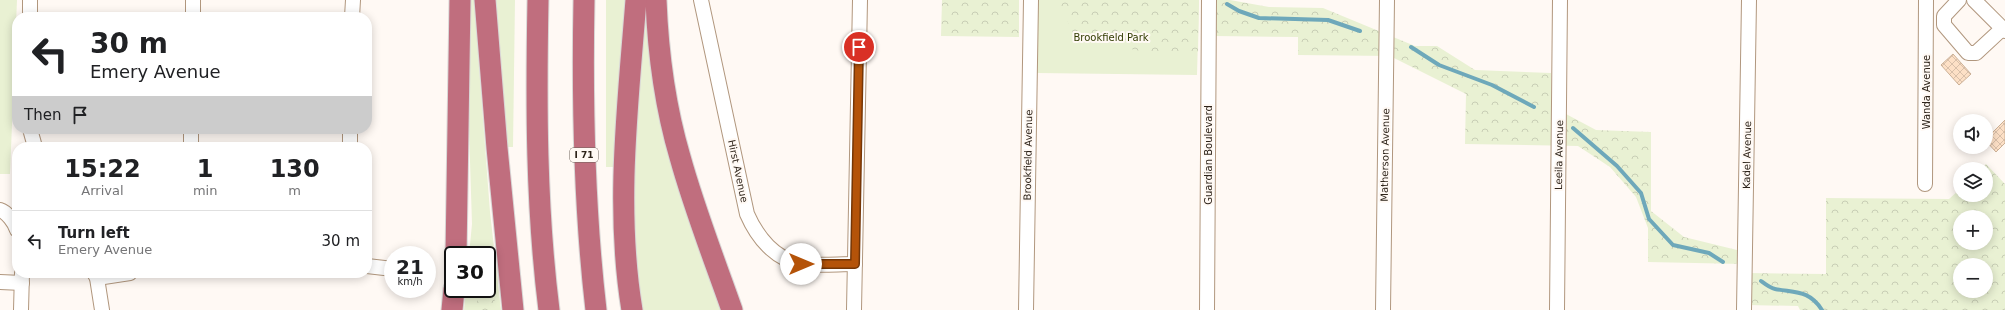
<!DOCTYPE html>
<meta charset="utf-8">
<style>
:root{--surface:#fff;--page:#f2f2f2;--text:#202124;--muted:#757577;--line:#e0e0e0}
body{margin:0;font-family:"DejaVu Sans",sans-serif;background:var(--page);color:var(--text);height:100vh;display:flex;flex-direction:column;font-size:15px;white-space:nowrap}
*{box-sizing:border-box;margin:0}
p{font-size:13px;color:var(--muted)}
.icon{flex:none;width:22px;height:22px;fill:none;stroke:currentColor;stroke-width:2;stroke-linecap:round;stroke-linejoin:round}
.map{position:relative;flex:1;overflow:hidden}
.details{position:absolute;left:12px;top:142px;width:360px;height:136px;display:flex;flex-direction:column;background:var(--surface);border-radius:16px;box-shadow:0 2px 10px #0003}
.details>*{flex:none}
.hud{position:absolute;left:12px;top:12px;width:360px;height:122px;border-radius:16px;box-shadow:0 2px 10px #0003;background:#fff;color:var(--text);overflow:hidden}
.buttons{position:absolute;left:1953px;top:114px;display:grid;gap:8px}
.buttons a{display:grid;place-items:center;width:40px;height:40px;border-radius:50%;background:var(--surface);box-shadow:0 2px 10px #0003;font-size:20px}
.speed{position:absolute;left:384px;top:246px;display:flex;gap:8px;font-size:20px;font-weight:700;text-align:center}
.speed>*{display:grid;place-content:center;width:52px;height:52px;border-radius:50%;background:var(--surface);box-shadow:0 2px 10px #0003;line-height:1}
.speed small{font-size:10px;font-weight:400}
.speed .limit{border:2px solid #111;border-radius:6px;background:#fff;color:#111}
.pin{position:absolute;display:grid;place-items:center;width:34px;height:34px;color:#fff;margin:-17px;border:2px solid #fff;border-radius:50%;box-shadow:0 1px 4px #0007}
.me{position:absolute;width:44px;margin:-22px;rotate:90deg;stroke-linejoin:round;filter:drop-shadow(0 0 3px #0008)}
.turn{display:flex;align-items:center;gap:14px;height:84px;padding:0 12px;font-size:18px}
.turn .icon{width:52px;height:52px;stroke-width:2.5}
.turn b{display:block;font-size:28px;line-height:34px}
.then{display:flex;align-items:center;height:38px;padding:0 12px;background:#0003;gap:8px;font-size:15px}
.eta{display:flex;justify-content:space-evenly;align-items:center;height:68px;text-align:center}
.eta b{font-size:24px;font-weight:700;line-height:28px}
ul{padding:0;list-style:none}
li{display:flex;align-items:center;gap:12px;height:60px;padding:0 12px;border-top:1px solid var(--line)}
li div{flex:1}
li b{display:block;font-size:15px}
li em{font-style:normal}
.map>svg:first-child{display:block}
.green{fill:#e9f1d3}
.forest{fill:url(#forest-crowns);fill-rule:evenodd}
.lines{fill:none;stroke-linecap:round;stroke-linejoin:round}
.stream{stroke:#6ea8ba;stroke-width:4}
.building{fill:url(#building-cross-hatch);stroke:#cbb096}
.minor-casing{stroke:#b1977e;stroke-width:16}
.highway-casing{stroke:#d9d7d6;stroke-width:23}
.minor{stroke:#fff;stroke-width:14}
.highway{stroke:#c06e7e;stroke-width:21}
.route-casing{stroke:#753606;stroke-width:10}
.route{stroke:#b45309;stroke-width:7}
.labels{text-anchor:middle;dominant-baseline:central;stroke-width:4;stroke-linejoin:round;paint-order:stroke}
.shield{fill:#fff9f4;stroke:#6c635b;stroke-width:1}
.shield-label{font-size:9px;font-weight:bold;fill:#2d2319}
.park-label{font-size:10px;fill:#333d03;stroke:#fff9f4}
.street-label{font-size:10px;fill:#2d2319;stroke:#fff9f4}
</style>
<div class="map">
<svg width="2005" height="310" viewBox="0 0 2005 310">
<defs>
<pattern id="forest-crowns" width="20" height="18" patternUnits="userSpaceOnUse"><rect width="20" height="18" fill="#e9f1d3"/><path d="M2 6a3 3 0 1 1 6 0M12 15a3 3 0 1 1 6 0" fill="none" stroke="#c8ceb5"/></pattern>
<pattern id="building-cross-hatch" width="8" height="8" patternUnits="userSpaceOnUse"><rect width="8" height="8" fill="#fde0c6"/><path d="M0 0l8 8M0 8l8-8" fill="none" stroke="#d9c0aa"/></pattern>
</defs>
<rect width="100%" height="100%" fill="#fff9f4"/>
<g class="green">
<polygon points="0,0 17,0 10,174 0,174"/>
<polygon points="467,0 474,0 490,212 501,310 464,310 466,289 487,289 487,255 469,255 472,224 467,67"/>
<polygon points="492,0 515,0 513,147 505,147"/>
<polygon points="606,0 629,0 615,167 606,167"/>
<polygon points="644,0 651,0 722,310 641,310 633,237 633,159"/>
<polygon points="1037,0 1199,0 1197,75 1037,73"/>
</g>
<g class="forest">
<polygon points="942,0 1019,0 1019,37 941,36"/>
<path d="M1058,0H1148C1155,6 1187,0 1199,0L1198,52L1140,51L1113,45H1088L1073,33Z"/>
<polygon points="1216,0 1230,0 1269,7 1323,8 1415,46 1437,46 1475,70 1551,73 1551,106 1596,130 1651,132 1651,211 1684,237 1741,251 1742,264 1648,262 1648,228 1636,197 1610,167 1578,146 1465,144 1466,94 1390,56 1298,55 1298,37 1215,36"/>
<path d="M1986,164L2005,184V310H1800L1798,306L1748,305V273L1826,274V198L1949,199L1960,189V195H1986V169H1981ZM1960,217H1986V243H1960ZM1960,265H1986V291H1960Z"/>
<polygon points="487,283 493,287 496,310 476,310 479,289 487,289"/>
</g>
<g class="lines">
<g class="stream">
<polyline points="1227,4 1239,11 1259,18 1328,20 1360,31"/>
<polyline points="1411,47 1439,65 1492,85 1534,107"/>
<polyline points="1573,128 1617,166 1641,193 1649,219 1673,245 1709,253 1723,262"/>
<path d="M1761,281C1765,284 1770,288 1775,289C1796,293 1809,290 1822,310"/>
</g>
</g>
<g class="building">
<polygon points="1953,54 1971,74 1959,85 1941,65"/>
<polygon points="2005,120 2005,143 1996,152 1986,141 1986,139"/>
</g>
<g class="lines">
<g class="minor-casing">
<g id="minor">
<path d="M701,0L747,214C757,237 775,260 802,264C819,266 838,264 855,264"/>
<polyline points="1959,0 1944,16 1944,25 1968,53 1976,53 2002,29"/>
<polyline points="1974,0 2005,31"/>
<polyline points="30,17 30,0"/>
<polyline points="193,17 193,0"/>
<polyline points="352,17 353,0"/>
<polyline points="30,129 35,147"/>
<polyline points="191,147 191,129"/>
<polyline points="350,147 350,129"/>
<polyline points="1925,184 1926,0"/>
<path d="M0,210C7,212 15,223 17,230"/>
<polyline points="367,266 393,269"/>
<polyline points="94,273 97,278 102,310"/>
<polyline points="97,278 130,273"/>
<polyline points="0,282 22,283"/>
<polyline points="21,310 22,273"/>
<polyline points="854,310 860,0"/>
<polyline points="1026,310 1031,0"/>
<polyline points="1207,310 1209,0"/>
<polyline points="1383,310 1387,0"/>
<polyline points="1557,310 1560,0"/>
<polyline points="1744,310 1749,0"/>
</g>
</g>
<g class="highway-casing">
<g id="highway">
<polyline points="485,0 497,148 513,310"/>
<path d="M538,0C536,103 536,207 549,310"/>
<path d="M584,0C582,104 584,207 596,310"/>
<path d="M656,0C658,53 665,106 680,157C694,208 714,259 732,310"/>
<polyline points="456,255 460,0"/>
<polyline points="452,310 454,289"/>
<path d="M632,310C615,208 628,103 636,0"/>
</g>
</g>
<use href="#minor" class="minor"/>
<use href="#highway" class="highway"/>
</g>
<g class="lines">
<g class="route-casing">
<polyline id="route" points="801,264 855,264 859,47"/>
</g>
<use href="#route" class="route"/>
</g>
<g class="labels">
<rect class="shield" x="570" y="148" width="28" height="14" rx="3"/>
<g class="shield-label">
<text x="584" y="155">I 71</text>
</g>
<g class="park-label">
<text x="1111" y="37">Brookfield Park</text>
</g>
<g class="street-label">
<text transform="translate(1926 92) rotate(-90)">Wanda Avenue</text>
<text transform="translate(1028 155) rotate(-89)">Brookfield Avenue</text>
<text transform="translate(1208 155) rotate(-90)">Guardian Boulevard</text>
<text transform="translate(1385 155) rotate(-89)">Matherson Avenue</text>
<text transform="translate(1559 155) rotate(-89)">Leeila Avenue</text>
<text transform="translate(1747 155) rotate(-89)">Kadel Avenue</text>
<text transform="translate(738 171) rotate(78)">Hirst Avenue</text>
</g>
</g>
</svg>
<div class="buttons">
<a><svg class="icon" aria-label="sound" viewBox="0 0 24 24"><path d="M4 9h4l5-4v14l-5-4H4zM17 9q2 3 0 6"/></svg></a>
<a><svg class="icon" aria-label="layers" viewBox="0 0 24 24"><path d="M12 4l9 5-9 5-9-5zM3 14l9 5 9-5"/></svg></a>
<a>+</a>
<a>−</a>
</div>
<div class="speed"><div>21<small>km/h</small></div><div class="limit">30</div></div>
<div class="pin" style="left:859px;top:47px;background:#d93025"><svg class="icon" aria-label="arrive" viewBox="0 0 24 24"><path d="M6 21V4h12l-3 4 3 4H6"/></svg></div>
<svg class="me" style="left:801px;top:264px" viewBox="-20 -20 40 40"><circle r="19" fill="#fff"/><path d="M0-13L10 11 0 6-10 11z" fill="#b45309"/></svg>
<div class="hud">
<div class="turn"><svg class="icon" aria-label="left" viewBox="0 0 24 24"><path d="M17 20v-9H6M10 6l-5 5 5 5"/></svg><div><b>30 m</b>Emery Avenue</div></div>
<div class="then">Then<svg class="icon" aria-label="arrive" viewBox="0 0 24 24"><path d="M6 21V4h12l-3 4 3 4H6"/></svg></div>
</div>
<section class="details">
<div class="eta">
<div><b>15:22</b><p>Arrival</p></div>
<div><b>1</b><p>min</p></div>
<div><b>130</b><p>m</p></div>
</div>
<ul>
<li><svg class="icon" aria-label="left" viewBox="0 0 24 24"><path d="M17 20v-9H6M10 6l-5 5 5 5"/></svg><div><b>Turn left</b><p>Emery Avenue</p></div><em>30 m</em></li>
</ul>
</section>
</div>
